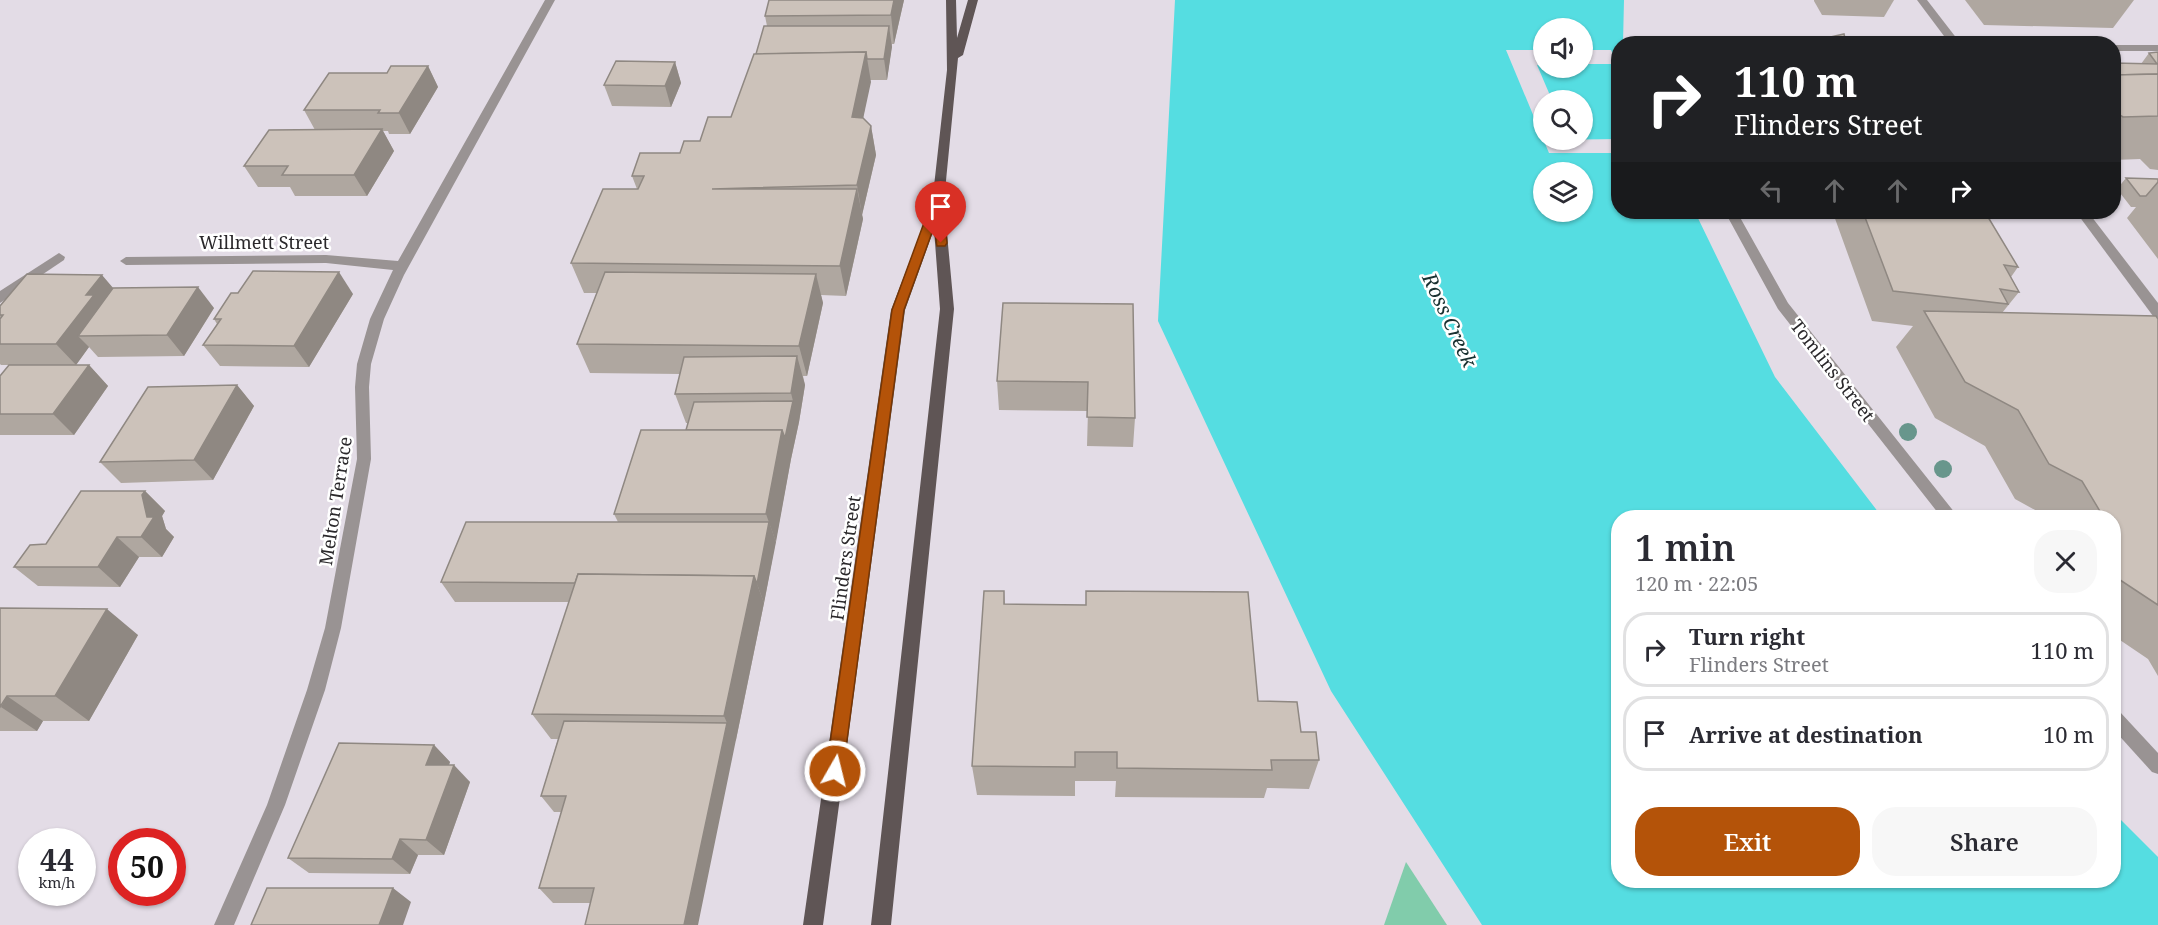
<!DOCTYPE html>
<meta charset="utf-8">
<style>
:root{--surface:#fff;--page:#f7f7f7;--text:#2b2b33;--muted:#7c7c81;--line:#e1e1e2;--accent:#b45309}
body{margin:0;font-family:"Noto Serif",serif;background:var(--page);color:var(--text);height:100vh;display:flex;flex-direction:column;font-size:22px;white-space:nowrap}
*{box-sizing:border-box;margin:0}
p{font-size:20px;color:var(--muted)}
.icon{flex:none;width:33px;height:33px;fill:none;stroke:currentColor;stroke-width:2;stroke-linecap:round;stroke-linejoin:round}
.map{position:relative;flex:1;overflow:hidden}
.side{position:absolute;left:1611px;top:510px;width:510px;height:378px;display:flex;flex-direction:column;background:var(--surface);border-radius:24px;box-shadow:0 2px 4px #0004}
.side>*{flex:none}
.top-card{position:absolute;left:1611px;top:36px;width:510px;height:183px;border-radius:24px;box-shadow:0 2px 4px #0004;background:#202124;color:#fff;overflow:hidden}
.fabs{position:absolute;left:1533px;top:18px;display:grid;gap:12px}
.fabs a{display:grid;place-items:center;width:60px;height:60px;border-radius:50%;background:var(--surface);box-shadow:0 2px 4px #0004;font-size:30px}
.speed{position:absolute;left:18px;top:828px;display:flex;gap:12px;font-size:30px;font-weight:700;text-align:center}
.speed>*{display:grid;place-content:center;width:78px;height:78px;border-radius:50%;background:var(--surface);box-shadow:0 2px 4px #0004;line-height:1}
.speed small{font-size:15px;font-weight:400}
.speed .limit{border:9px solid #d22;background:#fff;color:#111}
.pin{position:absolute;display:grid;place-items:center;width:51px;height:51px;color:#fff;margin:-62px -26px;border-radius:50% 50% 50% 0;rotate:-45deg;box-shadow:0 0 6px #0007}
.pin .icon{rotate:45deg}
.me{position:absolute;width:66px;margin:-33px;rotate:8deg;stroke-linejoin:round;filter:drop-shadow(0 0 4px #0008)}
.turn{display:flex;align-items:center;gap:21px;height:126px;padding:0 24px;font-size:27px}
.turn .icon{width:78px;height:78px;stroke-width:2.5}
.turn b{display:block;font-size:42px;line-height:51px}
.lanes{display:flex;align-items:center;height:57px;padding:0 24px;background:#0003;justify-content:center;gap:30px;direction:ltr}
.lanes .off{opacity:.35}
.round{display:grid;place-items:center;flex:none;width:63px;height:63px;border-radius:24px;background:var(--page)}
.head{display:flex;align-items:center;justify-content:space-between;height:102px;padding:0 24px}
h1{font-size:36px;font-weight:600;line-height:45px}
.primary-button{display:flex;gap:12px;margin-top:auto;padding:12px 24px}
.primary-button a{flex:1;height:69px;border-radius:24px;background:var(--accent);color:#fff;font-size:24px;font-weight:600;line-height:69px;text-align:center}
.primary-button a+a{background:var(--page);color:var(--text)}
ul{padding:0;list-style:none}
li{display:flex;align-items:center;gap:18px;height:75px;margin:0 12px 9px;padding:0 12px;border:3px solid var(--line);border-radius:24px}
li div{flex:1}
li b{display:block;font-size:22px}
li em{font-style:normal}
.map>svg:first-child{display:block}
.green{fill:#81ccab}
.water{fill:#55dde1;fill-rule:evenodd}
.pier{fill:#e3dce6}
.lines{fill:none;stroke-linecap:round;stroke-linejoin:round}
.minor{fill:#999393;fill-rule:evenodd}
.major{fill:#5f5555;fill-rule:evenodd}
.tree{fill:#68968c}
.wall{fill:#afa7a0}
.shaded-wall{fill:#8f8882}
.building{fill:#ccc2ba;stroke:#8f8882;stroke-width:1.5}
.route{fill:#b45309;stroke:#753606;stroke-width:1.5}
.labels{text-anchor:middle;dominant-baseline:central;stroke-width:5;stroke-linejoin:round;paint-order:stroke}
.street-label{font-size:18px;fill:#2a282b;stroke:#fff}
.water-label{font-size:20px;font-style:italic;fill:#193131;stroke:#fff}
</style>
<div class="map">
<svg width="2158" height="925" viewBox="0 0 2158 925">
<rect width="100%" height="100%" fill="#e3dce6"/>
<polygon class="green" points="1406,862 1447,925 1384,925"/>
<path class="water" d="M1175,0H1624L1623,43L1618,44V212H1695L1775,377L1882,517L1618,518V880H2114V813L2158,857V925H1482L1331,691L1158,321ZM1544,28H1582V68H1544ZM1544,100H1582V140H1544ZM1544,172H1582V212H1544Z"/>
<g class="pier">
<polygon points="1506,50 1543,50 1543,64 1537,65 1552,100 1544,100 1544,140 1618,139 1618,153 1549,153"/>
<polygon points="1583,50 1611,50 1618,64 1583,64"/>
</g>
<g class="lines">
<g class="minor">
<polygon points="545,0 555,0 404,275 384,319 371,364 369,387 371,459 341,628 325,690 285,805 234,925 214,925 267,805 307,690 325,628 357,459 355,387 357,364 370,319 393,270 326,263 126,265 120,261 126,257 326,255 398,261"/>
<polygon points="1917,0 1927,0 1961,44 1950,44"/>
<polygon points="1690,37 1856,41 1861,44 1676,44"/>
<rect x="2114" y="45" width="44" height="6"/>
<polygon points="1725,212 1737,212 1788,303 1959,518 1942,518 1778,309"/>
<polygon points="2076,212 2088,212 2158,303 2158,318 2153,316"/>
<polygon points="59,253 65,257 64,260 0,303 0,291"/>
<polygon points="2114,710 2120,712 2158,753 2158,774 2152,772 2114,730"/>
</g>
<polygon class="major" points="946,0 956,0 957,38 968,0 978,0 963,55 958,58 944,201 954,309 891,925 871,925 940,309 934,229 905,310 823,925 803,925 891,310 932,204 947,70"/>
</g>
<g class="tree">
<circle cx="1908" cy="432" r="9"/>
<circle cx="1943" cy="469" r="9"/>
</g>
<g class="wall">
<polygon points="904,0 894,44 892,44 887,80 870,80 863,118 871,126 876,155 862,215 863,219 846,296 821,295 823,303 807,376 803,376 805,385 799,422 791,459 764,603 736,740 591,903 553,903 539,888 561,812 554,812 541,796 558,739 551,739 532,714 569,602 455,602 441,582 618,522 614,514 686,430 688,423 686,423 675,394 680,374 590,373 577,344 597,293 584,293 571,263 637,189 632,176 680,153 700,141 731,117 767,26 765,16"/>
<polygon points="1814,0 1894,0 1884,17 1822,15 1814,1"/>
<polygon points="1965,0 2134,0 2113,28 1984,25"/>
<polygon points="2158,52 2158,170 2150,169 2140,159 2114,160 2114,63 2141,64 2149,53"/>
<polygon points="675,62 681,83 671,107 612,106 604,85"/>
<polygon points="428,66 438,87 410,134 389,134 388,131 383,131 394,151 367,196 295,196 290,187 258,187 244,166 315,130 304,110 387,73"/>
<polygon points="2126,178 2158,179 2158,259 2127,218 2136,207 2131,207 2117,189"/>
<polygon points="1834,212 1965,212 2018,267 2011,277 2019,292 2002,313 2158,319 2158,676 2148,659 2114,636 2114,518 2047,518 2046,516 2015,499 1985,446 1935,418 1896,347 1913,326 1872,321 1833,213"/>
<polygon points="113,288 214,308 184,356 98,357 89,347 76,365 89,365 108,386 74,435 0,435 0,376 62,365 1,365 0,364 0,306"/>
<polygon points="353,294 309,367 220,366 203,345 217,324 214,319"/>
<polygon points="1003,303 1135,418 1133,447 1087,446 1088,411 999,410 997,381"/>
<polygon points="237,385 254,406 213,480 121,483 100,462"/>
<polygon points="145,491 165,511 162,516 166,529 174,537 162,557 139,557 120,587 38,586 14,567 46,544"/>
<polygon points="1004,591 1005,604 1258,701 1301,732 1319,760 1309,789 1267,788 1264,798 1115,797 1116,781 1075,781 1075,796 977,795 972,766"/>
<polygon points="0,608 138,635 89,721 43,721 37,731 0,731"/>
<polygon points="434,745 450,762 449,765 470,782 444,855 418,855 410,874 309,873 288,858"/>
</g>
<g class="shaded-wall">
<polygon points="894,0 904,0 894,44 891,15"/>
<polygon points="889,26 892,47 887,80 884,59"/>
<polygon points="866,52 871,82 857,147 852,117"/>
<polygon points="675,62 681,83 671,107 665,86"/>
<polygon points="428,66 438,87 410,134 399,113"/>
<polygon points="871,126 876,155 862,215 857,185"/>
<polygon points="382,129 394,151 367,196 354,175"/>
<polygon points="857,189 863,219 846,296 840,266"/>
<polygon points="339,272 353,294 309,367 294,346"/>
<polygon points="816,274 823,303 807,376 799,346"/>
<polygon points="102,275 120,296 78,336 89,347 76,365 56,344 86,295"/>
<polygon points="198,287 214,308 184,356 167,335"/>
<polygon points="797,356 805,385 799,422 791,459 776,542 766,514 782,430 793,401 791,393"/>
<polygon points="89,365 108,386 74,435 53,414"/>
<polygon points="237,385 254,406 213,480 194,460"/>
<polygon points="145,491 165,511 162,516 166,529 174,537 162,557 141,537 147,517 142,495"/>
<polygon points="769,522 776,542 764,603 757,584"/>
<polygon points="117,537 139,557 120,587 98,567"/>
<polygon points="754,576 764,603 698,925 684,925 727,723 724,716"/>
<polygon points="107,609 138,635 89,721 55,696"/>
<polygon points="7,696 43,721 37,731 1,707"/>
<polygon points="434,745 450,762 442,782 426,765"/>
<polygon points="454,765 470,782 444,855 426,840"/>
<polygon points="400,839 418,855 410,874 392,859"/>
<polygon points="393,888 411,902 403,925 379,925"/>
</g>
<g class="building">
<polygon points="769,0 894,0 891,15 765,16"/>
<polygon points="764,26 889,26 884,59 867,59 866,52 756,54"/>
<polygon points="1844,34 1846,43 1856,39 1861,44 1811,44 1822,39"/>
<polygon points="866,52 852,117 863,118 871,126 857,185 712,189 857,189 840,266 571,263 603,189 638,189 644,176 632,176 640,153 680,153 684,141 700,141 708,117 731,117 754,54"/>
<polygon points="2158,52 2158,74 2114,75 2114,63 2157,64 2149,53"/>
<polygon points="616,61 675,62 665,86 604,85"/>
<polygon points="391,66 428,66 399,113 378,113 380,110 304,110 329,73 387,73"/>
<polygon points="2158,74 2158,116 2123,117 2118,114 2114,109 2114,75"/>
<polygon points="382,129 354,175 282,175 288,166 244,166 269,130"/>
<polygon points="2126,178 2158,179 2158,182 2146,196 2140,196"/>
<polygon points="1863,212 1965,212 1966,213 1988,217 2018,267 2004,265 2019,292 2000,289 2008,304 1893,291"/>
<polygon points="253,271 339,272 294,346 203,345 221,319 214,319 231,293 238,293"/>
<polygon points="605,272 816,274 799,346 577,344"/>
<polygon points="27,274 102,275 86,295 94,295 56,344 0,344 0,319 3,315 0,315 0,306"/>
<polygon points="198,287 167,335 78,336 113,288"/>
<polygon points="1003,303 1133,304 1135,418 1087,417 1088,382 997,381"/>
<polygon points="1924,311 2156,316 2158,319 2158,605 2114,576 2114,544 2117,539 2114,533 2114,518 2104,518 2082,481 2049,464 2018,410 1965,382"/>
<polygon points="797,356 791,393 675,394 684,357"/>
<polygon points="9,365 89,365 53,414 0,414 0,376"/>
<polygon points="237,385 194,460 100,462 148,387"/>
<polygon points="793,401 785,438 782,430 686,430 694,402"/>
<polygon points="641,430 782,430 766,514 614,514"/>
<polygon points="81,491 145,491 142,495 147,517 154,517 141,537 117,537 98,567 14,567 30,545 46,544"/>
<polygon points="466,522 769,522 757,584 754,576 578,574 575,583 441,582"/>
<polygon points="578,574 754,576 724,716 532,714"/>
<polygon points="984,591 1004,591 1004,604 1086,605 1086,591 1248,592 1258,701 1297,702 1301,732 1316,732 1319,760 1271,760 1272,770 1117,768 1117,752 1075,752 1075,767 972,766"/>
<polygon points="0,608 107,609 55,696 7,696 0,707"/>
<polygon points="564,721 727,723 684,925 585,925 594,888 539,888 566,796 541,796"/>
<polygon points="339,743 434,745 426,765 454,765 426,840 400,839 392,859 288,858"/>
<polygon points="267,888 393,888 379,925 251,925"/>
</g>
<polygon class="route" points="938,197 943,201 947,243 945,246 937,246 934,227 904,310 843,771 840,777 835,779 829,777 826,771 892,310 932,201"/>
<g class="labels">
<g class="street-label">
<text x="264" y="242">Willmett Street</text>
<text transform="translate(1833 370) rotate(52)">Tomlins Street</text>
<text transform="translate(335 501) rotate(-81)">Melton Terrace</text>
<text transform="translate(845 558) rotate(-82)">Flinders Street</text>
</g>
<g class="water-label">
<text transform="translate(1450 320) rotate(65)">Ross Creek</text>
</g>
</g>
</svg>
<div class="fabs">
<a><svg class="icon" aria-label="sound" viewBox="0 0 24 24"><path d="M4 9h4l5-4v14l-5-4H4zM17 9q2 3 0 6"/></svg></a>
<a><svg class="icon" aria-label="search" viewBox="0 0 24 24"><circle cx="10" cy="10" r="6"/><path d="M15 15l6 6"/></svg></a>
<a><svg class="icon" aria-label="layers" viewBox="0 0 24 24"><path d="M12 4l9 5-9 5-9-5zM3 14l9 5 9-5"/></svg></a>
</div>
<div class="speed"><div>44<small>km/h</small></div><div class="limit">50</div></div>
<div class="pin" style="left:941px;top:243px;background:#d93025"><svg class="icon" aria-label="arrive" viewBox="0 0 24 24"><path d="M6 21V4h12l-3 4 3 4H6"/></svg></div>
<svg class="me" style="left:835px;top:771px" viewBox="-20 -20 40 40"><circle r="17" fill="#b45309" stroke="#fff" stroke-width="3"/><path d="M0-11L8 9 0 5-8 9z" fill="#fff"/></svg>
<div class="top-card">
<div class="turn"><svg class="icon" aria-label="right" viewBox="0 0 24 24"><path d="M7 20v-9h11M14 6l5 5-5 5"/></svg><div><b>110 m</b>Flinders Street</div></div>
<div class="lanes"><svg class="icon off" aria-label="left" viewBox="0 0 24 24"><path d="M17 20v-9H6M10 6l-5 5 5 5"/></svg><svg class="icon off" aria-label="ahead" viewBox="0 0 24 24"><path d="M12 20V5M6 11l6-6 6 6"/></svg><svg class="icon off" aria-label="ahead" viewBox="0 0 24 24"><path d="M12 20V5M6 11l6-6 6 6"/></svg><svg class="icon" aria-label="right" viewBox="0 0 24 24"><path d="M7 20v-9h11M14 6l5 5-5 5"/></svg></div>
</div>
<section class="side">
<div class="head"><div><h1>1 min</h1><p>120 m · 22:05</p></div><a class="round"><svg class="icon" aria-label="close" viewBox="0 0 24 24"><path d="M6 6l12 12M18 6L6 18"/></svg></a></div>
<ul>
<li><svg class="icon" aria-label="right" viewBox="0 0 24 24"><path d="M7 20v-9h11M14 6l5 5-5 5"/></svg><div><b>Turn right</b><p>Flinders Street</p></div><em>110 m</em></li>
<li><svg class="icon" aria-label="arrive" viewBox="0 0 24 24"><path d="M6 21V4h12l-3 4 3 4H6"/></svg><div><b>Arrive at destination</b></div><em>10 m</em></li>
</ul>
<div class="primary-button"><a>Exit</a><a>Share</a></div>
</section>
</div>
